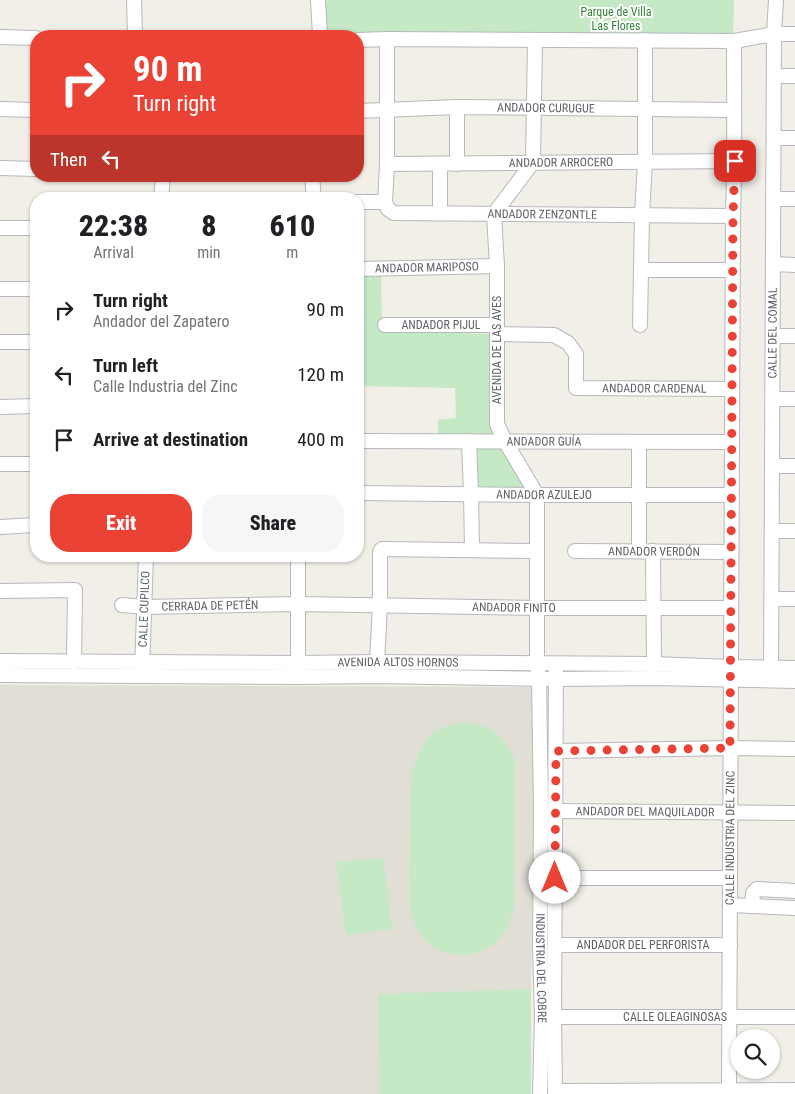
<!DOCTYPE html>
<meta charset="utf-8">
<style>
:root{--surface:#fff;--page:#f6f6f6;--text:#202124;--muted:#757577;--accent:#ea4335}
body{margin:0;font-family:"Roboto Condensed",sans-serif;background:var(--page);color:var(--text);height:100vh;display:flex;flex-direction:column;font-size:19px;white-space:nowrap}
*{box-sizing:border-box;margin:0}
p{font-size:16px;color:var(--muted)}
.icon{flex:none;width:28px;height:28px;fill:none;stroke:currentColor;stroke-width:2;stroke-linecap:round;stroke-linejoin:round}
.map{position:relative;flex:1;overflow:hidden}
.panel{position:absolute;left:30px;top:192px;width:334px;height:370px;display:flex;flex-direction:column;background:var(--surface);border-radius:20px;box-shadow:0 1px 4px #0004}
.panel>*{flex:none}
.top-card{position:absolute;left:30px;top:30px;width:334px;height:152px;border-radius:20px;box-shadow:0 1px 4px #0004;background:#ea4335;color:#fff;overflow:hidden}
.controls{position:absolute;left:730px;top:1029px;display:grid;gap:10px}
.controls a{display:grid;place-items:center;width:50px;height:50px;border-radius:50%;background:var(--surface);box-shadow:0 1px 4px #0004;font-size:25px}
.pin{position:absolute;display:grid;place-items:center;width:42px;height:42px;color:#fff;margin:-21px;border-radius:10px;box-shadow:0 2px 8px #0006}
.me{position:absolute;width:55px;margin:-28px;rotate:0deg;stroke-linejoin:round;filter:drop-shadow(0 0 4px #0008)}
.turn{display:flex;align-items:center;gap:18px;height:105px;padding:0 20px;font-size:22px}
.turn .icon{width:65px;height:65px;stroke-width:2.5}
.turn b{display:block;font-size:35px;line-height:42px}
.then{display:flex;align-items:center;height:48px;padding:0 20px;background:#0003;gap:10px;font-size:19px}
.eta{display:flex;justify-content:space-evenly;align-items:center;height:85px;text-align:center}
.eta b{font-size:30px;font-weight:800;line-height:35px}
.cta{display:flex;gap:10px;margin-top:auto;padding:10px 20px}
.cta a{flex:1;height:58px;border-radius:20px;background:var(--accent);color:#fff;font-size:20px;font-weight:800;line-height:58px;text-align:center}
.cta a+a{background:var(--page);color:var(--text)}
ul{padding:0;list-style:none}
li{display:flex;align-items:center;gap:15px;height:65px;padding:0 20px}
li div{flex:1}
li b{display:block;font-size:19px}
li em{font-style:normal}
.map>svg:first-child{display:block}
.education{fill:#e1ded6}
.green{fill:#c5e8c5}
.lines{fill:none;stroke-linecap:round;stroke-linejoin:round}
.minor-casing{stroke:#b5b8bc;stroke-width:16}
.minor{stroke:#fff;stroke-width:14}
.route{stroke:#ea4335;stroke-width:9;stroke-dasharray:0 16.2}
.labels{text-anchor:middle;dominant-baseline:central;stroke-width:4;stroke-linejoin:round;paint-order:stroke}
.park-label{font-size:12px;fill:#348238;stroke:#fff}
.street-label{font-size:12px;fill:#5f6368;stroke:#fff}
</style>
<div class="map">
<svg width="795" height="1094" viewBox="0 0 795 1094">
<rect width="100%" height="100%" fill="#f1efe8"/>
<polygon class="education" points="0,685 535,687 531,989 531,1094 0,1094"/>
<g class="green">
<polygon points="319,0 734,0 733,40 322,34"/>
<polygon points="381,273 382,331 491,334 497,437 525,489 466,488 464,437 438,437 438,420 456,418 455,388 358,386 358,335 364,335 363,274"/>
<path d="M461,723C489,723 504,734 515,760L514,905C511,918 507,930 498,940C493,946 486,949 478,952C468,956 459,956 448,953C423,947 414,928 409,905C409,874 409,843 410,813C411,798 410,781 414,767C418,755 422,742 432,733C440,727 451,725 461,723Z"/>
<polygon points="383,858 392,929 346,935 336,862"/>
<polygon points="531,989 531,1094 380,1094 378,994"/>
</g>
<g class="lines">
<g class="minor-casing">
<g id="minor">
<polyline points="134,0 135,36"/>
<polyline points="318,0 320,36"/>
<polyline points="0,37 36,38"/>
<polyline points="358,40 387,39 734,41 774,34 795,34"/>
<path id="s1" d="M535,40L533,162L494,214L497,266V424L505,441L537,495V663L539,679L541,810L540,946L542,1017L540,1094"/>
<polyline points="774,76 795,76"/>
<polyline points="0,109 36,110"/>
<path id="s2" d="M358,111L457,107L734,110"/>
<polyline points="774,138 795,138"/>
<path id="s3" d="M387,164L735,161"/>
<polyline points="440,164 440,213"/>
<polyline points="457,164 457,107"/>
<polyline points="0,168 36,169"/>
<polyline points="312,176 314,199"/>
<polyline points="161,199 163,176"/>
<polyline points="773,199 795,199"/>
<path id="s4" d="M358,202H385L388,209L394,213L733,216"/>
<polyline points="385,202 387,164 387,39"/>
<polyline points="0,228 36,228"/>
<polyline points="773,264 795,265"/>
<path id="s5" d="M358,269L497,266"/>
<polyline points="641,270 733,270"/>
<polyline points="0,289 36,289"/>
<path id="s6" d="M385,325H497"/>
<polyline points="640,325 642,215 645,161 645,40"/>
<path id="s7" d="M497,334L554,335L568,343L576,354V388L732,389"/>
<polyline points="773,336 795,336"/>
<polyline points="0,342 36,342"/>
<polyline points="773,399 795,399"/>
<polyline points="0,407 36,406"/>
<path id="s8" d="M358,441L732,442"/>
<polyline points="469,441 471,493 472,550"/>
<polyline points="0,464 36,464"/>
<polyline points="773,466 795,466"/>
<path id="s9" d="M358,493L537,495H732"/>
<polyline points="0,527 36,525"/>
<polyline points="773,531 795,531"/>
<path id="s10" d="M575,551L731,552"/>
<polyline points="639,551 639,442"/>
<polyline points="653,551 654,664"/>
<polyline points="298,556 298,663"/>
<polyline points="0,591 75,590 74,662"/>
<polyline points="772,599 795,599"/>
<path id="s11" d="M122,605L145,607L298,604L537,608H731"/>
<path id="s12" d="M0,661L298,663L377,662L654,664L731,667L795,668"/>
<polyline points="377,662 380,605 380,552 382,549 537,551"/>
<path id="s13" d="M142,670L146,556"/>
<polyline points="0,675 298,677 377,676 556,679 653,678 795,681"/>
<path id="s14" d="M771,677L774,34L776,0"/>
<polyline points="556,751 731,748 795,749"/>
<path id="s15" d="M555,811L795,813"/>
<polyline points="555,878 730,878"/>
<polyline points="730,905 795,908"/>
<polyline points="752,906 753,893 757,889 795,891"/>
<path id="s16" d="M555,945H730"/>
<path id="s17" d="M546,1017H795"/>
<polyline points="555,1091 795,1090"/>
<polyline points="555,1094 554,1017 556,670"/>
<path id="s18" d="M729,1094L733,216C735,158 734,99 734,41"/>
</g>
</g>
<use href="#minor" class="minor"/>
</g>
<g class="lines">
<polyline class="route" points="555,878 556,751 730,748 733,216 735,161"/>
</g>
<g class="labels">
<g class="park-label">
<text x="616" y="12">Parque de Villa<tspan x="616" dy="14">Las Flores</tspan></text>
</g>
<g class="street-label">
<text stroke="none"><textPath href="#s2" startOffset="188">ANDADOR CURUGUE</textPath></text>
<text stroke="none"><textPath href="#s3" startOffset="174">ANDADOR ARROCERO</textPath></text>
<text stroke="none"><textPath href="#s4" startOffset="190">ANDADOR ZENZONTLE</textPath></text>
<text stroke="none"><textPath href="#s5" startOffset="69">ANDADOR MARIPOSO</textPath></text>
<text stroke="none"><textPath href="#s6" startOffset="56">ANDADOR PIJUL</textPath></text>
<text stroke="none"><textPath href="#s14" startOffset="344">CALLE DEL COMAL</textPath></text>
<text transform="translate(497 350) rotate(-90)">AVENIDA DE LAS AVES</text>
<text stroke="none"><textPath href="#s7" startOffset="199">ANDADOR CARDENAL</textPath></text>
<text stroke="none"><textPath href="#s8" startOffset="186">ANDADOR GUÍA</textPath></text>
<text stroke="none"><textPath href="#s9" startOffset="186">ANDADOR AZULEJO</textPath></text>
<text stroke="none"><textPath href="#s10" startOffset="79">ANDADOR VERDÓN</textPath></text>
<text stroke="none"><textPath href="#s11" startOffset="88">CERRADA DE PETÉN</textPath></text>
<text stroke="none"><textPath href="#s11" startOffset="392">ANDADOR FINITO</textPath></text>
<text stroke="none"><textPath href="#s13" startOffset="61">CALLE CUPILCO</textPath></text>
<text stroke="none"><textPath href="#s12" startOffset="398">AVENIDA ALTOS HORNOS</textPath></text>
<text stroke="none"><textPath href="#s15" startOffset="90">ANDADOR DEL MAQUILADOR</textPath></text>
<text stroke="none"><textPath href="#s18" startOffset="256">CALLE INDUSTRIA DEL ZINC</textPath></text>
<text stroke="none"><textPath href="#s16" startOffset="88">ANDADOR DEL PERFORISTA</textPath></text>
<text stroke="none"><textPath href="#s1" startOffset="952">INDUSTRIA DEL COBRE</textPath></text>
<text stroke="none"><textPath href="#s17" startOffset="129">CALLE OLEAGINOSAS</textPath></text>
</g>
</g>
</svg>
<div class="controls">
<a><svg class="icon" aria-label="search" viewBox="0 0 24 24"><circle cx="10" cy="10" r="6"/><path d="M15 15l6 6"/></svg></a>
</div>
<div class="pin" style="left:735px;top:161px;background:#d93025"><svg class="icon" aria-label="arrive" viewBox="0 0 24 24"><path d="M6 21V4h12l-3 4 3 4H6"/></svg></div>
<svg class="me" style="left:555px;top:878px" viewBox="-20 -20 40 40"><circle r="19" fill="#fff"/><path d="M0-13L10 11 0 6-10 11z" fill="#ea4335"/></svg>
<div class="top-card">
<div class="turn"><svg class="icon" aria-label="right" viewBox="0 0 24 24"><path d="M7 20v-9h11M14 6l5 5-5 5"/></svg><div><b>90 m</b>Turn right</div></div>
<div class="then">Then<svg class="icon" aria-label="left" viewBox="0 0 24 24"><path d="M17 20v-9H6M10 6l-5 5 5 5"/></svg></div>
</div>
<section class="panel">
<div class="eta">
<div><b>22:38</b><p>Arrival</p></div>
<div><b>8</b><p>min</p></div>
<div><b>610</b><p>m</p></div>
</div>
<ul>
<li><svg class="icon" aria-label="right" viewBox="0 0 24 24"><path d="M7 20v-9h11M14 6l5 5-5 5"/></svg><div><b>Turn right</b><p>Andador del Zapatero</p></div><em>90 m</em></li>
<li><svg class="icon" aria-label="left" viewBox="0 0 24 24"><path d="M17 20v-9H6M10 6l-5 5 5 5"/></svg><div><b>Turn left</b><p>Calle Industria del Zinc</p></div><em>120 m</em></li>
<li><svg class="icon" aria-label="arrive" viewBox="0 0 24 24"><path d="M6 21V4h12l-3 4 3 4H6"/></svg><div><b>Arrive at destination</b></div><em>400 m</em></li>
</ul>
<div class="cta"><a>Exit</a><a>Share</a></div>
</section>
</div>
